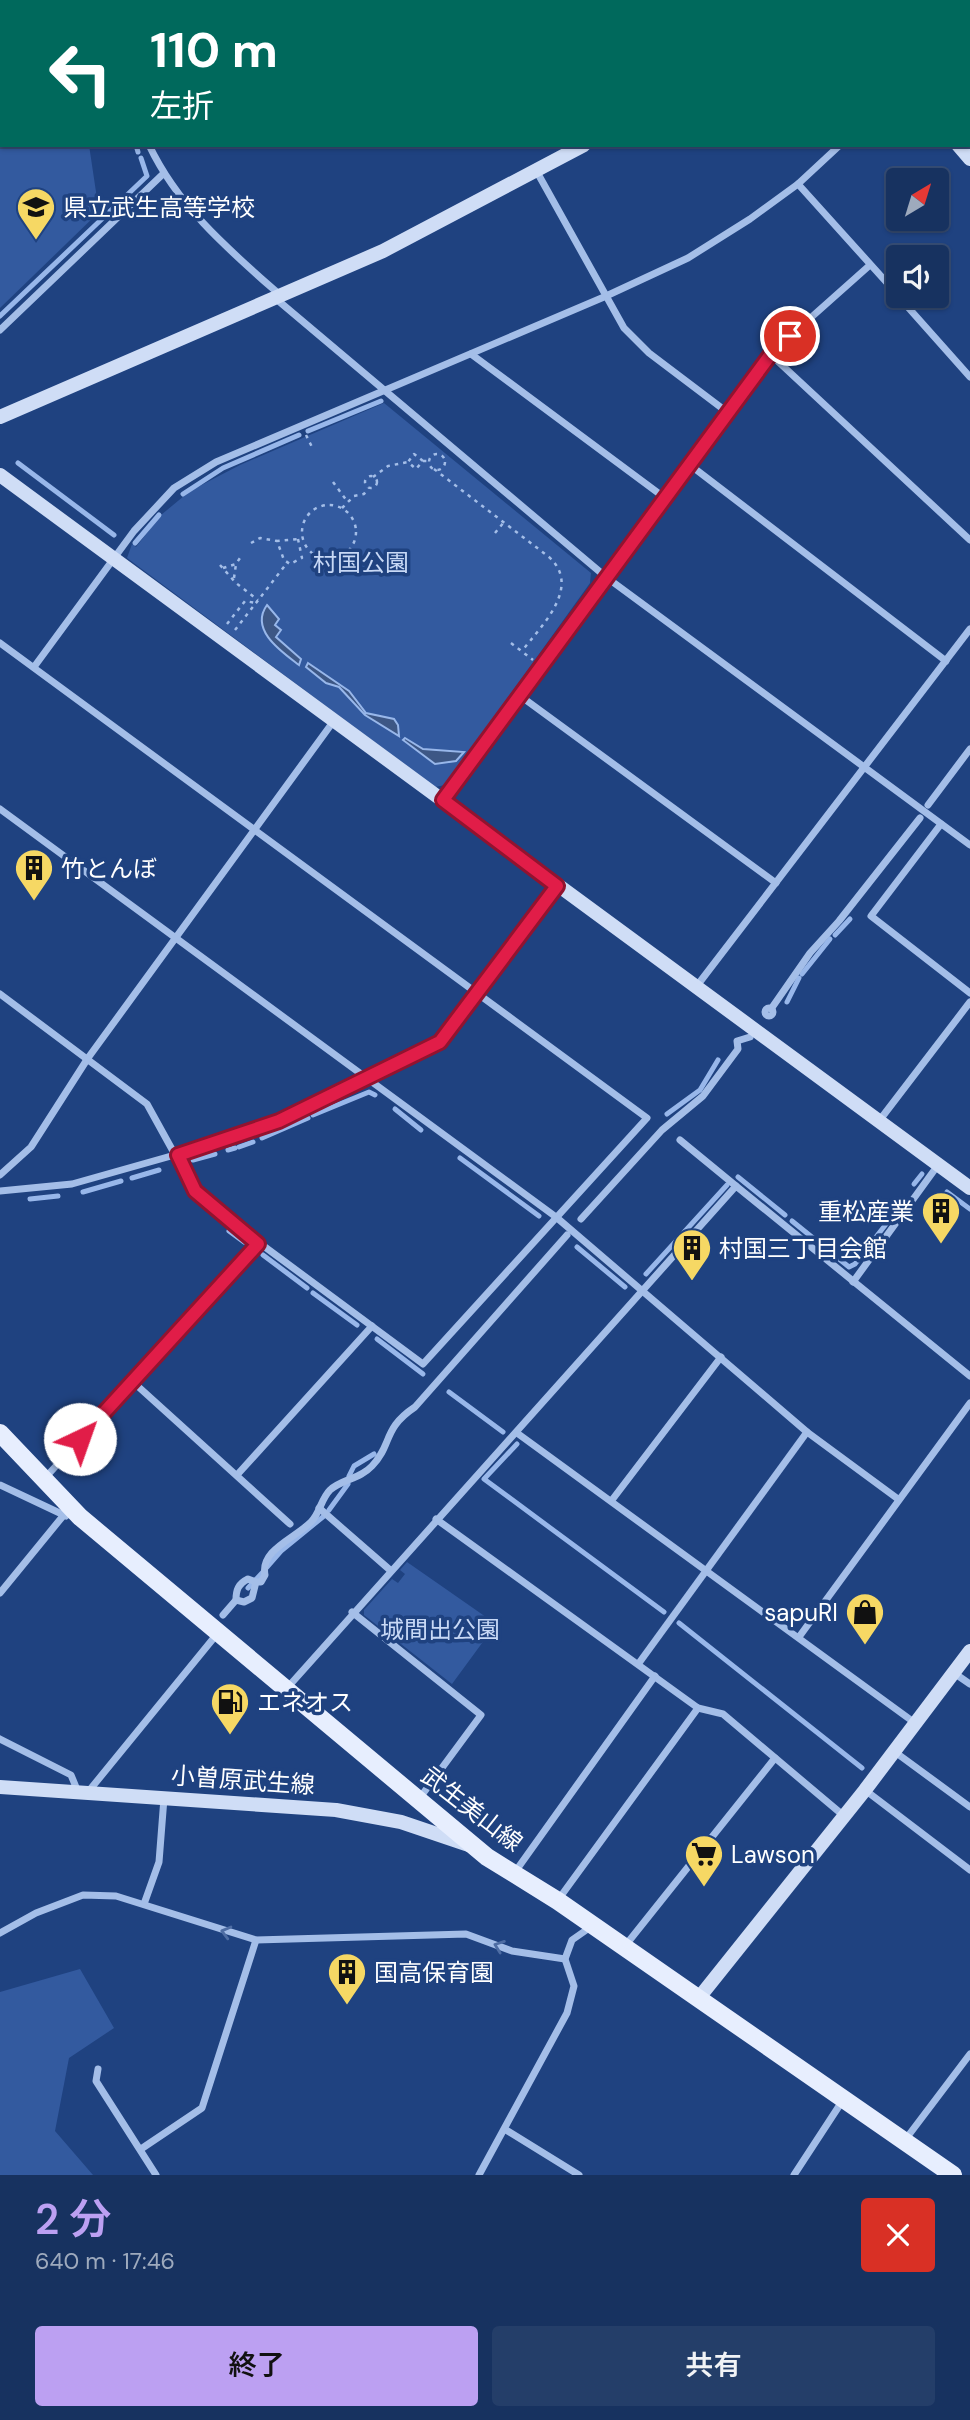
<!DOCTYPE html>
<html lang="ja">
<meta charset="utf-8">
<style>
:root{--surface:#173260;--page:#243e69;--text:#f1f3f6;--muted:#9eaabd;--line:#364d75;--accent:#bca0f2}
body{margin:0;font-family:"DM Sans","Noto Sans JP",sans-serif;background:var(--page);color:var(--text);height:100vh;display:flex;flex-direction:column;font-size:26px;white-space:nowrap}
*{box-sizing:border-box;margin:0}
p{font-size:23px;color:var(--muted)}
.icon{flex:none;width:38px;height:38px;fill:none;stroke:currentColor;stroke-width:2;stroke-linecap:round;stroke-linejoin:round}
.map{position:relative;height:2175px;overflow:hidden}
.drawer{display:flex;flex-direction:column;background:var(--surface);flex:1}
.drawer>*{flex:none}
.top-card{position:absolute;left:0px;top:0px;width:971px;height:147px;box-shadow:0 2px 5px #0004,0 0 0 2px var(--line);background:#00695c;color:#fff;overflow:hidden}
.needle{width:46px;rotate:38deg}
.controls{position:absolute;left:886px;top:168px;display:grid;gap:14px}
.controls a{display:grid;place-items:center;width:63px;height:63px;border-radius:7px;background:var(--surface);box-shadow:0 2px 5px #0004,0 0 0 2px var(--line);font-size:35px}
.pin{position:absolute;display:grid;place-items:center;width:60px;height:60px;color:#fff;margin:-30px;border:4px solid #fff;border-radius:50%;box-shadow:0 2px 7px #0007}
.me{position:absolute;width:77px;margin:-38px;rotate:42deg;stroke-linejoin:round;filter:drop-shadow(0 0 5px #0008)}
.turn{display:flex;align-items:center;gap:24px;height:147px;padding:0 35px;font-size:32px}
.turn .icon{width:91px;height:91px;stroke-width:2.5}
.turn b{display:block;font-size:49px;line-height:60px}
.round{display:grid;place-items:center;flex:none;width:74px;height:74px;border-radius:7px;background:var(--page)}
.head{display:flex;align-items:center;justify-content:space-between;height:119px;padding:0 35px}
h1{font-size:42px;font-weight:600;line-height:52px;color:var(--accent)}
.action{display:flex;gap:14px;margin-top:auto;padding:14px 35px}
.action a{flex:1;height:80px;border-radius:7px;background:var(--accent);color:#111;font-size:28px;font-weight:600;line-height:80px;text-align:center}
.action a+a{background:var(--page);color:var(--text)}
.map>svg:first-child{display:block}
.green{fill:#335a9f}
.water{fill:#3d5785;stroke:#98b7ea;stroke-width:2}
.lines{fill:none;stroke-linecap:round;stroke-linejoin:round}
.stream{stroke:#98b7ea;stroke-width:5}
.path{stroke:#a4bee8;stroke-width:2.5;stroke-dasharray:3.5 5;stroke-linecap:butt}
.street{stroke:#a4bee8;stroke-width:7}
.secondary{stroke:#cfddf6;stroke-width:14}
.primary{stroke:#e7eefe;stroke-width:18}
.oneway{stroke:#4e6da4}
.route-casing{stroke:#92132f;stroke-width:18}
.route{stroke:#e11d48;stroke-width:12}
.labels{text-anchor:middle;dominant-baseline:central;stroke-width:7;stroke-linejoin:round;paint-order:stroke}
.poi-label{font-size:24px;fill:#fff;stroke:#1f4280;text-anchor:start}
.park-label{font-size:24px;fill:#c8d9f6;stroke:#1f4280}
.street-label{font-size:24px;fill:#fff;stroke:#1f4280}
</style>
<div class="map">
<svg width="970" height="2175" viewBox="0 0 970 2175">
<rect width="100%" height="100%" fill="#1f4280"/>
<g class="green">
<polygon points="0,50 2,145 89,145 99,212 0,308"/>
<polygon points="384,403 591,573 590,583 445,785 435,787 127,558 132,544 136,547 161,515 190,491 240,465"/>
<polygon points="407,1562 496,1624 452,1684 364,1615 364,1610 392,1579 398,1583 405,1574 400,1570"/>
<polygon points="80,1969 114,2028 69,2058 55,2131 93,2175 0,2175 0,1992"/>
</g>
<g class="water">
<path d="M267,605L279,619L275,625L281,630L276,637L301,659L299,665C282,652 249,630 267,605Z"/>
<polygon points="308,663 349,691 366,713 394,719 398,725 399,736 365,715 339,687 326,683 306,667"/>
<polygon points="405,738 423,749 464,752 456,761 435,764 403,740"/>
</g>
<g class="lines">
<g class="stream">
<polyline points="0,43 2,44"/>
<polyline points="136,145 138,152"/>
<polyline points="0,316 147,176 141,158"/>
<polyline points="308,431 381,401"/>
<polyline points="18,463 114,535"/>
<polyline points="183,494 223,468 299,435"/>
<polyline points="135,543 159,515"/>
<polyline points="835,935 850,919"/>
<polyline points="802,974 830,939"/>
<polyline points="787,1002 799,978"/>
<polyline points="395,1109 421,1130"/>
<polyline points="667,1114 700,1090 718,1060"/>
<polyline points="313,1115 369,1092 375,1095"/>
<polyline points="262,1138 308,1118"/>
<polyline points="239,1147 253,1142"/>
<polyline points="228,1150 235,1148"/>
<polyline points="460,1158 539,1216"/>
<polyline points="193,1160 215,1154"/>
<polyline points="738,1177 785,1215"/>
<polyline points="132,1178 159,1170"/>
<polyline points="914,1184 922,1174"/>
<polyline points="83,1192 121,1181"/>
<polyline points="947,1192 970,1209"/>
<polyline points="30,1199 58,1196"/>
<polyline points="792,1221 849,1267 855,1264 890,1219"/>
<polyline points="229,1231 244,1242"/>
<polyline points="577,1247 625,1287"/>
<polyline points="263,1255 307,1288"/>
<polyline points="646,1274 727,1185"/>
<polyline points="313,1293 357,1325"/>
<polyline points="377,1339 423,1374"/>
<polyline points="449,1392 503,1432"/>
<polyline points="517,1444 484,1479 664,1612"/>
<polyline points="349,1476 354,1466 374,1454"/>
<polyline points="329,1510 348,1484"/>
<polyline points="267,1567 281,1551 324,1516"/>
<polyline points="248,1588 263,1572"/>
<polyline points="679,1623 862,1768"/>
</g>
<g class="path">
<polyline points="306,435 312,447"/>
<circle cx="437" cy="462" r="8"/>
<polyline points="423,461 414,454 408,462 416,469 423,461 430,461"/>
<path d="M434,469L549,557C582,587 542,625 522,651"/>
<circle cx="371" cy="482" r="6"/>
<polyline points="373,477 388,466 408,462"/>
<polyline points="333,482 347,501"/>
<circle cx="329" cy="532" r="27"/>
<polyline points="342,508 354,496 364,494 368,488"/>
<polyline points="495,533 504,522"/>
<polygon points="298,539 302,558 290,564 284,560 277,541"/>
<polyline points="251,543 260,538 277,541"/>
<polyline points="220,565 236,583 258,600"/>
<polyline points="223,568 236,564 242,555"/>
<polyline points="234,578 236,564"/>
<polyline points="227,624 245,601 256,603"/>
<polyline points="235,630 287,563"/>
<polyline points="511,643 533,660"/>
</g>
<g class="street">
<polyline points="77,0 78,2"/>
<polyline points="182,0 183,2"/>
<polyline points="288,0 289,2"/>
<polyline points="352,0 353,2"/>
<polyline points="415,0 416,2"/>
<polyline points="251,2 255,0"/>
<polyline points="494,2 496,0"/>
<polyline points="0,34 2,35"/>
<path d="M149,145C179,208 229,250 280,295"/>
<polyline points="537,172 624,328 649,353 727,412"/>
<polyline points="798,184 898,295"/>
<polyline points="898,296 970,377"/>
<polyline points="275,298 606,577 970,845"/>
<polyline points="0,330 163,174"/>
<polyline points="471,354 665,498"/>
<polyline points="770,354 970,540"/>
<polyline points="690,465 946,661"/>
<polyline points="0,643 647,1118 423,1364 215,1210 195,1191 147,1104 0,994"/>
<polyline points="34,667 134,531 174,488 216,462 604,297 688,258 750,219 798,184 840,145"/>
<polyline points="519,695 776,883"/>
<polyline points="443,800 770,354 870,265"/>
<polyline points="928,805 970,749"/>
<polyline points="0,809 556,1217 807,1432 898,1499"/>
<polyline points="941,824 871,916 970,993"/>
<polyline points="696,987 970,629"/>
<circle cx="769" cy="1012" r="4"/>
<polyline points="771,1009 810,953 839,921 920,818"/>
<polyline points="879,1121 970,1002"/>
<polyline points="680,1140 736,1186"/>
<polyline points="0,1175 31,1147 88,1058 333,722"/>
<polyline points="0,1191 72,1184 249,1134 369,1080 440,1042 557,886"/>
<polyline points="581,1219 662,1130 703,1096 738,1049 737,1041 750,1037"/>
<polyline points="853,1282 938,1165"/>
<polyline points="132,1381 290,1524"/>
<polyline points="517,1433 915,1723"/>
<polyline points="237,1475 372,1326"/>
<polyline points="45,1478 258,1244"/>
<polyline points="0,1485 66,1516"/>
<polyline points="612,1500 721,1357"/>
<polyline points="319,1508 390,1570"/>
<polyline points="436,1519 698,1708 723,1714 844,1816"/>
<polyline points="0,1593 63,1516"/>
<path d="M236,1600C236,1590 238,1584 248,1579L256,1582"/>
<polyline points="352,1612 481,1715 419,1799"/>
<path d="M223,1615L236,1600L244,1602L252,1598L256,1582H261L265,1575C260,1550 294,1539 311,1522C320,1513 321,1499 330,1490C342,1479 360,1479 372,1466C393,1444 382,1429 415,1407L567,1235"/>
<polyline points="799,1637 970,1403"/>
<polyline points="639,1663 807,1432"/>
<polyline points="954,1673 970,1684"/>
<polyline points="288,1687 736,1186 970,1376"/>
<polyline points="0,1739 71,1775 78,1792"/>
<polyline points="895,1752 970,1807"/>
<polyline points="865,1790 970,1870"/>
<polyline points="88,1792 217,1634"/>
<polyline points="515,1872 655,1676"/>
<polyline points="558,1900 698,1708"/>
<polyline points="144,1904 159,1862 164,1798"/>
<polyline points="0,1933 36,1913 83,1895 116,1896 256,1940 466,1934 512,1951 565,1959"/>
<polyline points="625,1946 775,1758"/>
<polyline points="98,2069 96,2081 156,2175"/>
<polyline points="506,2130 579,2175"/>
<polyline points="905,2140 970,2054"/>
<polyline points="141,2149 202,2108 256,1940"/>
<polyline points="479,2175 567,2013 574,1986 565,1959 572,1940 592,1926"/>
<polyline points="794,2175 843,2100"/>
</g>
<g class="secondary">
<polyline points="829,0 830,2"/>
<polyline points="793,2 795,0"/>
<polyline points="958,145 970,159"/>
<polyline points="0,417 383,251 584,145"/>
<polyline points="0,475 970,1188"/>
<polyline points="0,1787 336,1810 401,1822 469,1845"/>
<polyline points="698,1999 865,1790 970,1651"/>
</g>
<polyline class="primary" points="0,1433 80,1517 487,1857 558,1901 953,2175"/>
</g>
<defs><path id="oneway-chevron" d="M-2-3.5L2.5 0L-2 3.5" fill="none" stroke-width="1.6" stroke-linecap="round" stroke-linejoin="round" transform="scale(1.75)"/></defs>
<g class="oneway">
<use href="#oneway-chevron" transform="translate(226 1932) rotate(-165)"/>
<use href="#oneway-chevron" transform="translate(499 1946) rotate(-160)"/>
</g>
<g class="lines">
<g class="route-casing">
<polyline id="route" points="80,1439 258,1244 195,1191 178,1155 279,1121 440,1042 557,886 443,800 771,354 790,336"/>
</g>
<use href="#route" class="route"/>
</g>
<defs>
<g id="school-pin" transform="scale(2.0125)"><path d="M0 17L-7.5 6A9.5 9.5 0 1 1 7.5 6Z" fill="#f6d864" stroke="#1f4280"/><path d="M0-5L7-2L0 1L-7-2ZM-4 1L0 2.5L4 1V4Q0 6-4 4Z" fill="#111"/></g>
<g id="building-pin" transform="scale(2.0125)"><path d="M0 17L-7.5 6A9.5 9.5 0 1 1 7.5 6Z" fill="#f6d864" stroke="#1f4280"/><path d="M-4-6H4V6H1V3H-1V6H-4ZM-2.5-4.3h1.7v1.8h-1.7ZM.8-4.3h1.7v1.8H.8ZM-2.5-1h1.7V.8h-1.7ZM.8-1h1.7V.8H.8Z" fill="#111"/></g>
<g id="shop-pin" transform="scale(2.0125)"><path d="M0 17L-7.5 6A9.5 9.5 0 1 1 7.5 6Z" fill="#f6d864" stroke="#1f4280"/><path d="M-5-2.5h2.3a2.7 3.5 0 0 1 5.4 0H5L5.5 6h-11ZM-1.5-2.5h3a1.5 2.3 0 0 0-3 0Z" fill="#111"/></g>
<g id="fuel-pin" transform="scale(2.0125)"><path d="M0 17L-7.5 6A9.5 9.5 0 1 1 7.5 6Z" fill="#f6d864" stroke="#1f4280"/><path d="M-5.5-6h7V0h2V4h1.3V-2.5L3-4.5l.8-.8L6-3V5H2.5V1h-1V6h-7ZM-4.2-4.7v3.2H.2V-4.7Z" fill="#111"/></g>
<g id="supermarket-pin" transform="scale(2.0125)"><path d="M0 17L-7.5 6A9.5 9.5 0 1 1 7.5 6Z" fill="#f6d864" stroke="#1f4280"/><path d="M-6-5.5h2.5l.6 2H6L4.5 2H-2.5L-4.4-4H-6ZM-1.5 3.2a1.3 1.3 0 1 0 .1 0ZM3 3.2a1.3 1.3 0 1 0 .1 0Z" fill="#111"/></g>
</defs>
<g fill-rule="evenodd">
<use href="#school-pin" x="36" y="207"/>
<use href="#building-pin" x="34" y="868"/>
<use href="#building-pin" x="941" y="1211"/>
<use href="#building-pin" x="692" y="1248"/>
<use href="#shop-pin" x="865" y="1612"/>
<use href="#fuel-pin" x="230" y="1702"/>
<use href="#supermarket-pin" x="704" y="1854"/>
<use href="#building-pin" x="347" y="1972"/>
</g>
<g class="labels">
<g class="poi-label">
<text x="63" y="207">県立武生高等学校</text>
<text x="61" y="868">竹とんぼ</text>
<text x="914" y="1211" text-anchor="end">重松産業</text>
<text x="719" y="1248">村国三丁目会館</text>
<text x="838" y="1612" text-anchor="end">sapuRI</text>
<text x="257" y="1702">エネオス</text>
<text x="731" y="1854">Lawson</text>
<text x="374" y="1972">国高保育園</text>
</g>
<g class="park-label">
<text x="361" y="562">村国公園</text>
<text x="440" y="1629">城間出公園</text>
</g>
<g class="street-label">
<text transform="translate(243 1780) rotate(4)">小曽原武生線</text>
<text transform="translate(472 1809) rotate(38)">武生美山線</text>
</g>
</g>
</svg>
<div class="controls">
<a><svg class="needle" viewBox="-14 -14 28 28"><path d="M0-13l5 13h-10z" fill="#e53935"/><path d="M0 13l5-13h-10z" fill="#9eaabd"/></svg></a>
<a><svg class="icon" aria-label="sound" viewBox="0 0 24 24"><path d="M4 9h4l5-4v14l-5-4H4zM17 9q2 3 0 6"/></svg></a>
</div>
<div class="pin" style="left:790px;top:336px;background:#d93025"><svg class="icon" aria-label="arrive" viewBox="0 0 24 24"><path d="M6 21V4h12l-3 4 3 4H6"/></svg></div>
<svg class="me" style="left:80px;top:1439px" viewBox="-20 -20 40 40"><circle r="19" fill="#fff"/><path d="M0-13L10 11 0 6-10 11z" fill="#e11d48"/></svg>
<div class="top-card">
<div class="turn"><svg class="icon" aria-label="left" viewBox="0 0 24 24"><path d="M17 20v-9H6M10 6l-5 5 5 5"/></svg><div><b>110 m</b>左折</div></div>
</div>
</div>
<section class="drawer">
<div class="head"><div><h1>2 分</h1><p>640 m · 17:46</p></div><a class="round" style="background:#d93025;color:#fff"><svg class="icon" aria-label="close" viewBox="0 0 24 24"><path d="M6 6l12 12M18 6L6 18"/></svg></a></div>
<div class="action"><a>終了</a><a>共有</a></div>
</section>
